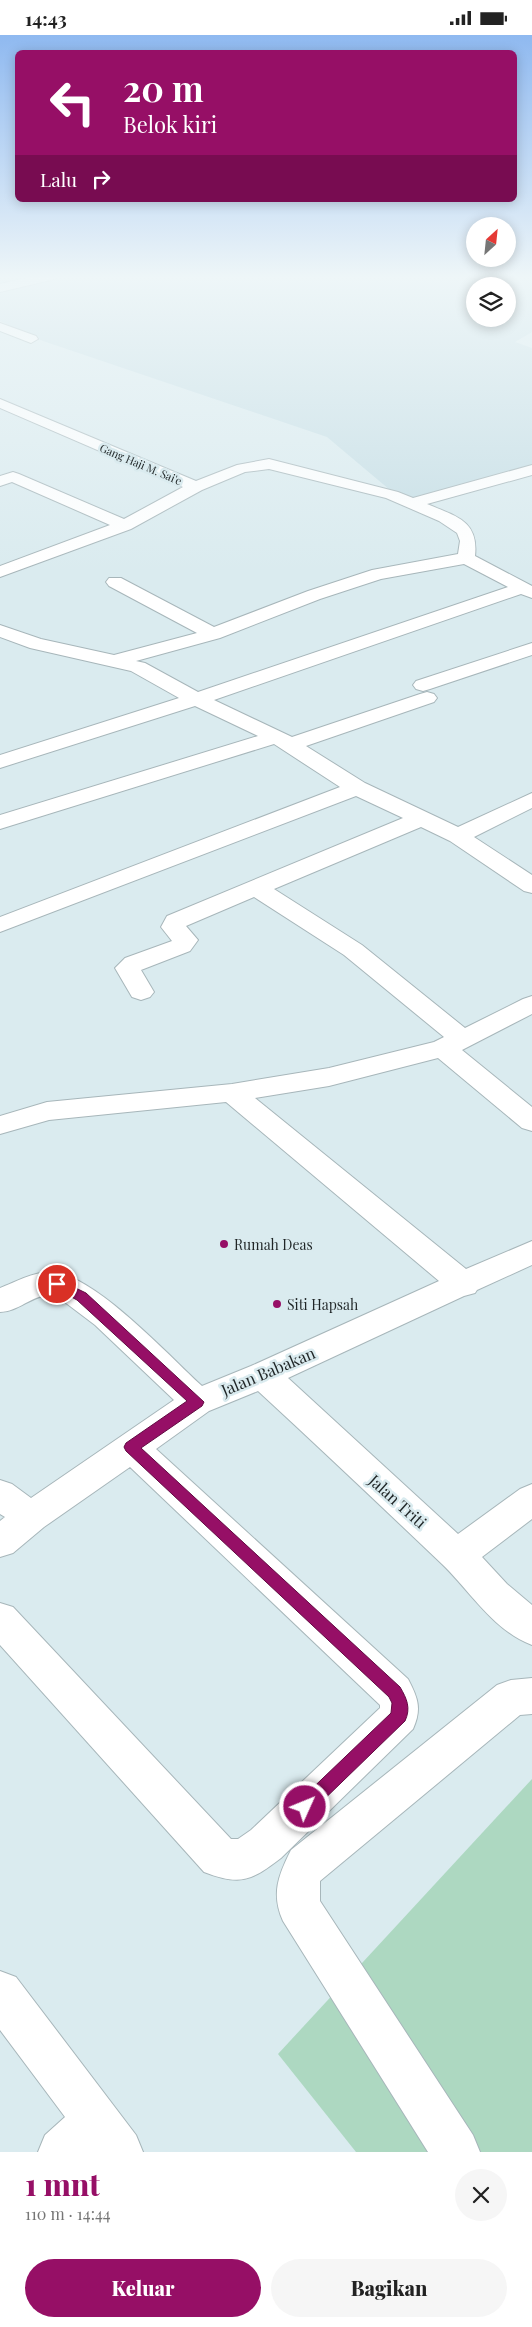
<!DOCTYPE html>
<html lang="id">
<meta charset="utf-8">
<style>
:root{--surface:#fff;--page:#f6f6f6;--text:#222;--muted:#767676;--accent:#960f66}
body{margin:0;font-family:"Playfair Display",serif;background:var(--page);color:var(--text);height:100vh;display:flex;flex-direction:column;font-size:19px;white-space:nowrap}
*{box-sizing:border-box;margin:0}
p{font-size:16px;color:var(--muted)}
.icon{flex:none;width:28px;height:28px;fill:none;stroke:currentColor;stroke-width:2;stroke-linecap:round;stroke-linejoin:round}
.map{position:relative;height:2117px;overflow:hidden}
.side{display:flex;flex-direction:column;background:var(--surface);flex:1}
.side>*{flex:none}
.top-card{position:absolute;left:15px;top:15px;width:502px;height:152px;border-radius:8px;box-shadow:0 2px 12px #0003;background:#960f66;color:#fff;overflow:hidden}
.needle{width:32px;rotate:27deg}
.fabs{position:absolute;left:466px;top:182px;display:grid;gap:10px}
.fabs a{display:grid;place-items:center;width:50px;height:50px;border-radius:50%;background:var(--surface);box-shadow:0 2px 12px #0003;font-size:25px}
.pin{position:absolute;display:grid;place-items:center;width:42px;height:42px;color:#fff;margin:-21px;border:2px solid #fff;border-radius:50%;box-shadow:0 1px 5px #0007}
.me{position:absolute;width:55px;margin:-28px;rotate:46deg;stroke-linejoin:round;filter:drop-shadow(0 0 4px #0008)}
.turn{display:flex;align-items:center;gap:18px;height:105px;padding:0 25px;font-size:22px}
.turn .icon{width:65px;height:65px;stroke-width:2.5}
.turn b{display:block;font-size:35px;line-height:42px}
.then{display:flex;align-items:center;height:48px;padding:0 25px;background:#0003;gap:10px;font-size:19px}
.round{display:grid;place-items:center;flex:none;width:52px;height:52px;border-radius:26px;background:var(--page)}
.summary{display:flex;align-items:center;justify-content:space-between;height:85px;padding:0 25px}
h1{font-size:30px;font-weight:800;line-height:38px;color:var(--accent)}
.primary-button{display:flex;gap:10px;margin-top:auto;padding:10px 25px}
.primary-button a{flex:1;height:58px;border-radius:30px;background:var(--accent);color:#fff;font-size:20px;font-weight:800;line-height:58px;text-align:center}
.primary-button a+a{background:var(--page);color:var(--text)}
.status{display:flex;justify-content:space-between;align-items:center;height:35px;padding:0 25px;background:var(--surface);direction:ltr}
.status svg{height:14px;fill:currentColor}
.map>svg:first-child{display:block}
.built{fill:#c6dee5;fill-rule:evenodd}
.green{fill:#add8c1}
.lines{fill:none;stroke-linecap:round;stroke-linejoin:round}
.minor-casing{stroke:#a7b6ba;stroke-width:2}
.highway-casing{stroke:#a7b6ba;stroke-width:2}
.minor{fill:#fff;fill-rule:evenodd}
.highway{fill:#fff;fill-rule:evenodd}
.route{fill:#960f66;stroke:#620a42}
.poi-dot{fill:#960f66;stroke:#daebef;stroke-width:2}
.labels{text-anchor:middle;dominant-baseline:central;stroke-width:5;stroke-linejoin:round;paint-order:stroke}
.far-street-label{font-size:11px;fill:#1f2526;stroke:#daebef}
.poi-label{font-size:14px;fill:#1f2526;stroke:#daebef;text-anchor:start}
.near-street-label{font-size:16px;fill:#1f2526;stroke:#daebef}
</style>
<div class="status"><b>14:43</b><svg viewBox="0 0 49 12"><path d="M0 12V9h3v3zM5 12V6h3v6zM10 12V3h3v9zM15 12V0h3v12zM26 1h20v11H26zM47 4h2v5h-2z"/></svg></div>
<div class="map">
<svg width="532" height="2117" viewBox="0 0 532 2117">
<rect width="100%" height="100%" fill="#daebef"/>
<path class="built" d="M0,241H532V297L515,307L532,313V440L417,465L390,455L327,402L43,306L0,286ZM475,251H508V284H475Z"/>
<polygon class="green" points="532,1744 532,2117 356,2117 278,2019"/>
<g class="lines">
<g class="minor-casing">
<g id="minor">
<polygon points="0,288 36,301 38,304 31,308 0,296"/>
<path d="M0,364L196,446L237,430L269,424L398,457L413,463L532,430V440L427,469C455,481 479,485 475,521L532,551V563L521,559L214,665L292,702L420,659L427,657L434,659L437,663L434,667L306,711L365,748L458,792L532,758V773L474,802L532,840V858L524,856L450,806L421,792L274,854L362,910L465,993L523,964L532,961V979L462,1015L532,1072V1096L522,1093L438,1023L329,1051L255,1063L466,1234L532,1206V1230L477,1255L475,1258L464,1261L288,1343L458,1499L520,1454L532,1449V1484L482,1522L507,1549L532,1570V1610C494,1596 470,1556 442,1529C381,1471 320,1413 258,1356L209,1376L156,1414L408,1644C418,1663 422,1674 413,1694L281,1823C251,1846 240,1851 204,1837L0,1610V1568L13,1572L231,1804H238L251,1795L380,1673V1670L130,1432L44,1492L13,1518L0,1522V1486L5,1482L0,1479V1445L12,1449L31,1463L174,1365L95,1290L58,1262C37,1254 21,1277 0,1277V1253C16,1247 32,1237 51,1237C93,1238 170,1322 202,1351L251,1331L439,1246L226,1067L49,1085L0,1099V1081L47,1067L232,1049L329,1033L434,1007L444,1002L344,920L254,862L186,891L198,905L190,916L141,935L154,957L150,962L141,965L132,962L115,933L125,923L172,906L161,892L167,881L403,783L356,761L0,897V882L340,752L274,709L0,794V780L258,701L195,671L0,733V720L179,663L131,636L30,613L0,602V590L41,604L114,620L197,598L109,551L106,547L109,543H121L214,592L308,556L372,535L458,519L460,506L457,498L439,486L386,463L269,434L245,437L202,455L131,494L0,542V531L110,490L12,447L0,451V441L13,437L19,439L124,484L183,452L0,373ZM464,529L508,552L198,657L145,628L136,626L220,603L320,564L381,544Z"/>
<polygon points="532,608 532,620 430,654 423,656 416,654 413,650 416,646"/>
<path d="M532,1643V1679L520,1680L320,1846V1866L473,2100L480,2117H428L283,1886C271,1859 278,1841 291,1815L497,1650L511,1645Z"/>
<polygon points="0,1936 16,1942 136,2100 143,2117 38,2117 45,2100 65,2082 0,1995"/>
</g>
</g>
<g class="highway-casing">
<polygon id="highway" points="34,241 57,241 55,244 0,257 0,249"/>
</g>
<use href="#minor" class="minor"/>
<use href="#highway" class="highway"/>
</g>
<linearGradient id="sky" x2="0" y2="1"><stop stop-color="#8fb9f0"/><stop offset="0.45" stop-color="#eef6f8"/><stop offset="1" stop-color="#eef6f8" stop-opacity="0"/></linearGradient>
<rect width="532" height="538" fill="url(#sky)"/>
<path class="route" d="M57,1244L86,1258L204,1367L202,1371L141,1413L400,1652C407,1664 411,1673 405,1686L311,1777L305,1780L299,1777L296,1772L299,1766L391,1678L392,1668L389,1662L126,1416L124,1412L126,1408L187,1366L77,1265L53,1252L51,1249Z"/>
<g class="poi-dot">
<circle cx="224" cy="1209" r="5"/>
<circle cx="277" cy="1269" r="5"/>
</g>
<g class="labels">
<g class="far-street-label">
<text transform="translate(141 429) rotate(23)">Gang Haji M. Sai'e</text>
</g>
<g class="poi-label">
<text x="234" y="1209">Rumah Deas</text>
<text x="287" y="1269">Siti Hapsah</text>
</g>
<g class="near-street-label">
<text transform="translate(268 1336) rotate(-23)">Jalan Babakan</text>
<text transform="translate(398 1466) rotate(42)">Jalan Triti</text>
</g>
</g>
</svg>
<div class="fabs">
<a><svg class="needle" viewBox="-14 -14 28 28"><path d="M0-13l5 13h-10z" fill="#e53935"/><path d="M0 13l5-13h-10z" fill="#767676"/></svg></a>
<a><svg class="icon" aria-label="layers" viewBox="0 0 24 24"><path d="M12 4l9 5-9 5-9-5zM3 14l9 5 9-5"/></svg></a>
</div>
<div class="pin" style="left:57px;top:1249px;background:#d93025"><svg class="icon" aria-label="arrive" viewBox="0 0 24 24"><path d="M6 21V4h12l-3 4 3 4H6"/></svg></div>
<svg class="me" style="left:305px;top:1772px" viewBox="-20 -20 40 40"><circle r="17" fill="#960f66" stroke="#fff" stroke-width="3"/><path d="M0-11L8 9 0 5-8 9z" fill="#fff"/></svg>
<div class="top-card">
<div class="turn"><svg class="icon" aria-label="left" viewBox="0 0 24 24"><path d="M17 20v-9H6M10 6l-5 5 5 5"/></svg><div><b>20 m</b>Belok kiri</div></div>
<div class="then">Lalu<svg class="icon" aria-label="right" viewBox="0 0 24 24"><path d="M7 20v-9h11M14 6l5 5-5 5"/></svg></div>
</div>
</div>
<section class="side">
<div class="summary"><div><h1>1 mnt</h1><p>110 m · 14:44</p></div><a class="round"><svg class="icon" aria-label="close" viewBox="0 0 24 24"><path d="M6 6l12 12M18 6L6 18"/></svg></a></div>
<div class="primary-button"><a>Keluar</a><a>Bagikan</a></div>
</section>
